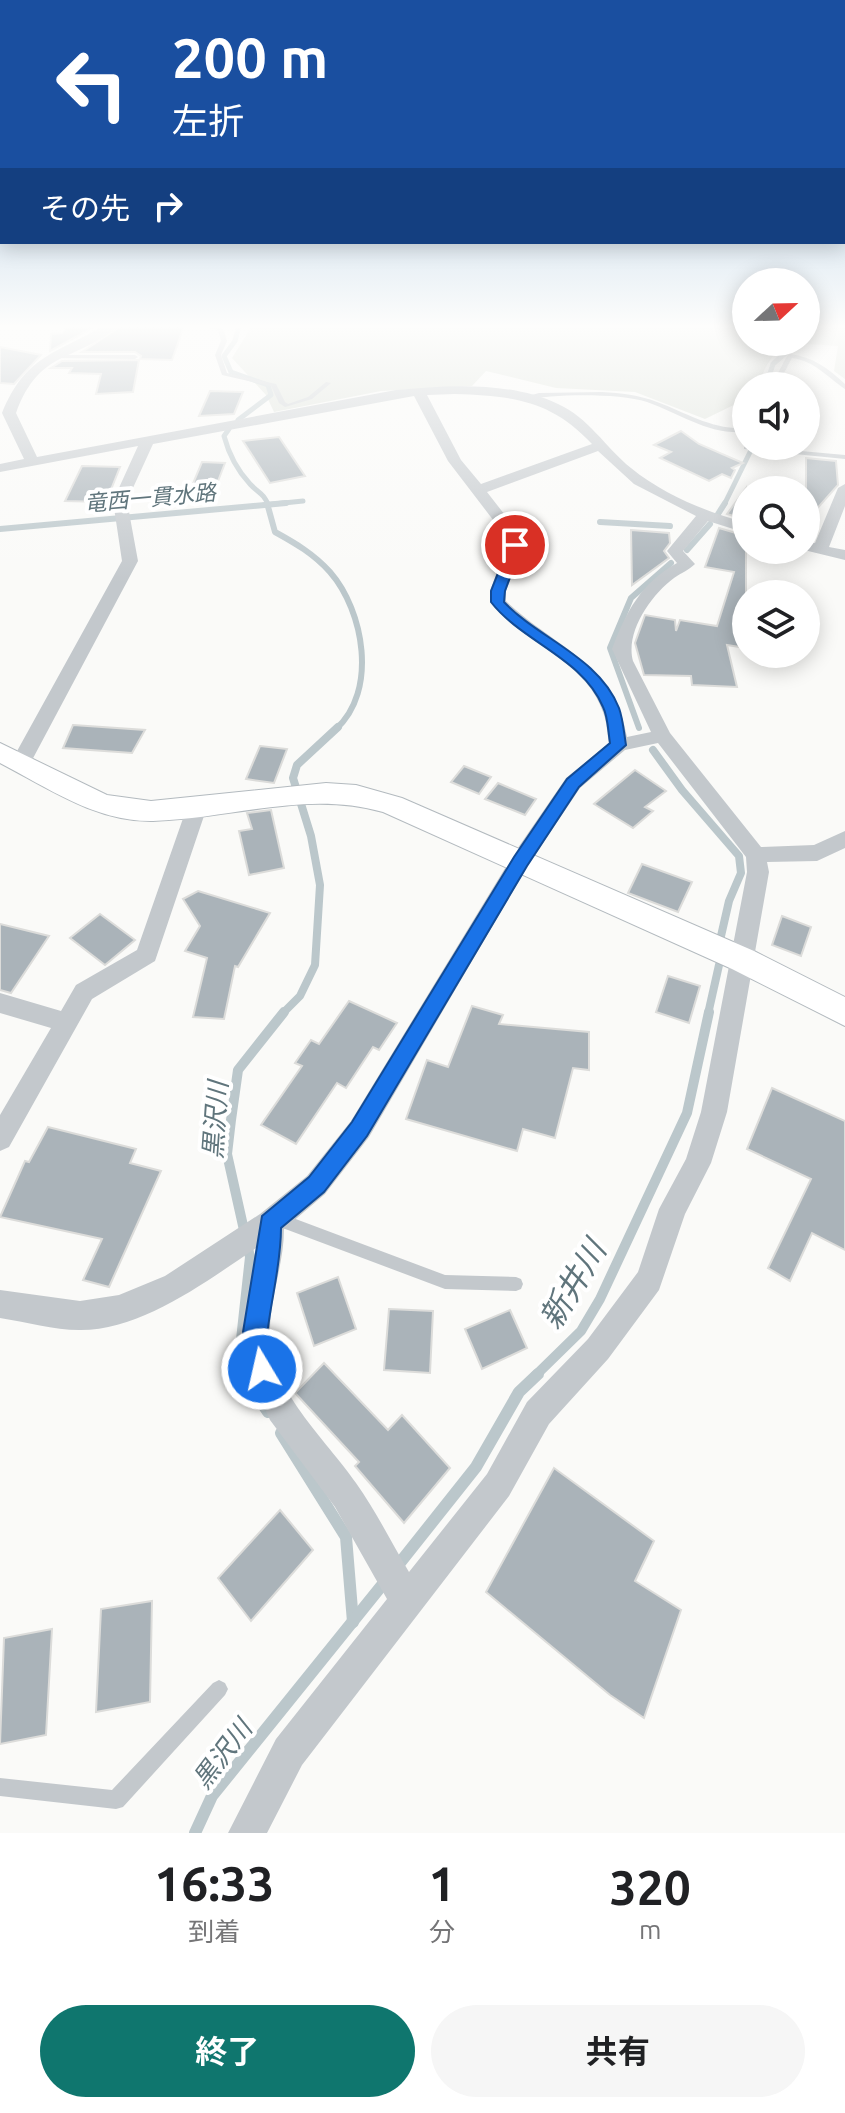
<!DOCTYPE html>
<html lang="ja">
<meta charset="utf-8">
<style>
:root{--surface:#fff;--page:#f6f6f6;--text:#202124;--muted:#757577;--accent:#0f766e}
body{margin:0;font-family:Ubuntu,"Noto Sans JP",sans-serif;background:var(--page);color:var(--text);height:100vh;display:flex;flex-direction:column;font-size:30px;white-space:nowrap}
*{box-sizing:border-box;margin:0}
p{font-size:26px;color:var(--muted)}
.icon{flex:none;width:44px;height:44px;fill:none;stroke:currentColor;stroke-width:2;stroke-linecap:round;stroke-linejoin:round}
.map{position:relative;height:1833px;overflow:hidden}
.drawer{display:flex;flex-direction:column;background:var(--surface);flex:1}
.drawer>*{flex:none}
.top-card{position:absolute;left:0px;top:0px;width:846px;height:244px;box-shadow:0 4px 20px #0003;background:#1a4fa0;color:#fff;overflow:hidden}
.needle{width:52px;rotate:68deg}
.buttons{position:absolute;left:732px;top:268px;display:grid;gap:16px}
.buttons a{display:grid;place-items:center;width:88px;height:88px;border-radius:50%;background:var(--surface);box-shadow:0 4px 20px #0003;font-size:40px}
.pin{position:absolute;display:grid;place-items:center;width:68px;height:68px;color:#fff;margin:-34px;border:4px solid #fff;border-radius:50%;box-shadow:0 2px 8px #0007}
.me{position:absolute;width:88px;margin:-44px;rotate:351deg;stroke-linejoin:round;filter:drop-shadow(0 0 6px #0008)}
.turn{display:flex;align-items:center;gap:28px;height:168px;padding:0 40px;font-size:36px}
.turn .icon{width:104px;height:104px;stroke-width:2.5}
.turn b{display:block;font-size:56px;line-height:68px}
.then{display:flex;align-items:center;height:76px;padding:0 40px;background:#0003;gap:16px;font-size:30px}
.eta{display:flex;justify-content:space-evenly;align-items:center;height:136px;text-align:center}
.eta b{font-size:48px;font-weight:700;line-height:56px}
.action{display:flex;gap:16px;margin-top:auto;padding:16px 40px}
.action a{flex:1;height:92px;border-radius:48px;background:var(--accent);color:#fff;font-size:32px;font-weight:700;line-height:92px;text-align:center}
.action a+a{background:var(--page);color:var(--text)}
.map>svg:first-child{display:block}
.green{fill:#dadfd7}
.lines{fill:none;stroke-linecap:round;stroke-linejoin:round}
.stream-far4{stroke:#bbc7cb;stroke-width:5}
.stream-far3{stroke:#bbc7cb;stroke-width:6}
.stream-far2{stroke:#bbc7cb;stroke-width:8}
.stream-far1{stroke:#bbc7cb;stroke-width:10}
.stream{stroke:#bbc7cb;stroke-width:12}
.building{fill:#aab3b9;stroke:#dcdcda;stroke-width:2}
.secondary-casing{stroke:#b3babf;stroke-width:2}
.lane{fill:#c3c8cc;fill-rule:evenodd}
.street{fill:#c3c8cc;fill-rule:evenodd}
.secondary{fill:#fff;fill-rule:evenodd}
.route{fill:#1a73e8;stroke:#114b97;stroke-width:2}
.labels{text-anchor:middle;dominant-baseline:central;stroke-width:8;stroke-linejoin:round;paint-order:stroke}
.far-water-label{font-size:22px;font-style:italic;fill:#60757c;stroke:#fff}
.water-label{font-size:26px;font-style:italic;fill:#60757c;stroke:#fff}
.near-water-label{font-size:32px;font-style:italic;fill:#60757c;stroke:#fff}
</style>
<div class="map">
<svg width="845" height="1833" viewBox="0 0 845 1833">
<rect width="100%" height="100%" fill="#fafaf8"/>
<path class="green" d="M252,326H746V342H806V326H845V379L834,371L838,346C795,343 772,338 759,386H746V399L705,419L635,392L556,388L486,371L472,386L381,391L274,412L266,395L232,358Z"/>
<g class="lines">
<g class="stream-far4">
<polyline points="806,336 822,326"/>
<polyline points="766,386 773,364 798,342"/>
<polyline points="238,420 271,395 268,385 231,372 224,356 235,341 239,326"/>
<path d="M229,429L224,436C229,455 237,470 250,484C257,492 265,494 268,505"/>
<polyline points="264,505 303,501"/>
<polyline points="724,505 753,446"/>
</g>
<g class="stream-far3">
<path d="M267,503L275,532C295,543 314,554 330,572C364,611 378,691 336,729"/>
<polyline points="718,514 725,503"/>
<polyline points="600,522 670,526"/>
<polyline points="0,529 286,503"/>
<polyline points="687,550 710,524"/>
<polyline points="639,728 610,648 631,598 671,563"/>
</g>
<g class="stream-far2">
<polyline points="653,750 682,790 739,856 741,873 729,901 721,936"/>
<polyline points="282,1014 300,996 315,965 320,885 311,836 293,778 297,765 338,727"/>
<polyline points="708,1014 719,965"/>
</g>
<g class="stream-far1">
<polyline points="244,1376 238,1367 250,1257 227,1154 231,1120 238,1070 284,1012"/>
<polyline points="535,1376 581,1331 600,1299 687,1113 709,1012"/>
</g>
<g class="stream">
<polyline points="243,1374 268,1412"/>
<polyline points="281,1433 346,1537 353,1622"/>
<polyline points="395,1569 476,1467 519,1392 538,1374"/>
<polyline points="195,1833 212,1796 387,1579"/>
</g>
</g>
<g class="building">
<polygon points="68,326 96,326 50,351 51,334 62,333"/>
<polygon points="121,326 184,326 172,360 140,359 141,356 135,352 82,352"/>
<polygon points="0,347 41,355 14,384 0,383"/>
<polygon points="139,360 133,392 96,394 101,374 69,373 72,368 51,368 62,361"/>
<polygon points="210,391 243,392 234,414 199,416"/>
<polygon points="681,431 699,444 743,463 732,468 735,470 731,478 722,474 709,481 660,458 671,452 654,445"/>
<polygon points="279,437 305,476 270,483 243,441"/>
<polygon points="806,458 836,461 838,485 806,521"/>
<polygon points="202,462 225,463 213,494 189,493"/>
<polygon points="82,466 120,467 106,502 65,501"/>
<polygon points="746,488 746,520 727,514"/>
<polygon points="719,528 746,536 746,648 727,645 737,687 692,685 691,676 644,675 635,643 645,615 675,620 676,631 680,620 717,626 734,572 705,567"/>
<polygon points="631,530 669,533 670,543 664,551 669,558 632,585"/>
<polygon points="73,725 145,730 132,753 63,748"/>
<polygon points="260,746 287,749 274,783 246,779"/>
<polygon points="464,766 491,777 479,794 451,782"/>
<polygon points="635,770 666,791 645,807 653,811 633,828 594,804"/>
<polygon points="498,783 536,799 525,815 485,799"/>
<polygon points="271,810 284,868 249,875 239,831 252,829 247,813"/>
<polygon points="642,864 692,882 678,912 628,893"/>
<polygon points="198,891 270,913 238,967 235,966 224,1019 193,1017 207,958 185,951 200,926 183,899"/>
<polygon points="100,914 135,940 105,965 70,938"/>
<polygon points="782,916 811,927 801,956 772,945"/>
<polygon points="0,924 49,936 11,993 0,990"/>
<polygon points="668,976 700,986 689,1023 656,1012"/>
<polygon points="349,1001 397,1023 379,1050 373,1047 346,1088 337,1083 296,1144 261,1125 302,1066 295,1063 311,1040 319,1044"/>
<polygon points="472,1006 503,1015 499,1024 589,1032 589,1070 573,1068 555,1138 523,1129 517,1151 406,1119 427,1060 448,1067"/>
<polygon points="772,1088 845,1121 845,1250 812,1233 790,1281 768,1268 811,1179 747,1149"/>
<polygon points="48,1127 136,1149 130,1163 161,1171 109,1287 83,1280 102,1239 0,1217 25,1161 29,1162"/>
<polygon points="338,1277 356,1329 314,1346 297,1293"/>
<polygon points="389,1309 433,1311 430,1373 384,1370"/>
<polygon points="510,1310 527,1348 482,1369 465,1329"/>
<polygon points="324,1363 388,1430 402,1415 450,1468 404,1523 355,1466 359,1462 295,1393"/>
<polygon points="554,1468 654,1541 635,1581 681,1610 644,1718 610,1695 486,1592"/>
<polygon points="280,1510 313,1550 251,1621 218,1578"/>
<polygon points="152,1601 150,1702 96,1712 101,1609"/>
<polygon points="52,1629 46,1735 0,1744 4,1638"/>
</g>
<g class="lines">
<g class="secondary-casing">
<path id="secondary" d="M0,743L107,795L151,801L326,783L356,785L402,798L754,951L845,997V1026L732,969L383,812C305,790 231,819 153,821C96,822 48,788 0,763Z"/>
</g>
<g class="lane">
<polygon points="197,326 213,326 223,329 227,341 221,355 227,373 276,384 285,402 288,404 308,397 326,382 331,383 312,399 285,407 279,403 271,386 222,375 215,355 221,341 218,330"/>
<path d="M790,354C813,357 828,368 845,384V389C827,377 815,361 792,358L777,386H771L787,356Z"/>
<polygon points="54,355 135,355 138,357 135,359 52,358 51,357"/>
<path d="M602,392C621,393 639,395 657,402C687,413 712,430 746,428V432C708,435 681,414 647,402C618,393 554,394 524,400L521,398L539,393Z"/>
<polygon points="746,446 845,455 845,459 744,449 744,447"/>
<polygon points="277,1212 445,1275 516,1277 521,1279 523,1284 521,1289 516,1291 445,1289 272,1224 270,1219 272,1214"/>
<polygon points="219,1680 225,1683 228,1689 225,1695 123,1807 116,1809 0,1796 0,1778 112,1790 213,1683"/>
</g>
<g class="street">
<path d="M103,326H118C75,363 40,348 16,413L37,457L396,390C448,385 509,381 558,404C588,417 606,448 631,468C664,495 705,511 746,523V533L708,521L683,551L695,564C689,570 681,573 674,578C651,595 625,632 633,661L670,733L761,847L814,845L845,831V848L817,861L767,862L769,872L727,1112L711,1163L685,1214L659,1290L608,1359L549,1424L509,1496L302,1765L267,1833H228L276,1739L387,1599L335,1507L270,1420L247,1369L240,1332L256,1248C207,1281 141,1331 79,1330C54,1330 26,1322 0,1318V1290L80,1301L119,1295L165,1276L260,1214L307,1176L351,1121L513,855L566,778L609,743C607,733 607,722 603,712C585,659 522,643 490,602V591L507,545L500,529L448,461L414,396L153,444L127,501L138,561L31,762L21,769L14,767L11,762L122,561L113,501L138,446L0,472V464L24,459L2,413C26,355 54,355 103,326ZM455,394C513,396 551,400 592,444L481,484L461,460L427,395ZM598,451L634,484L696,516L667,551L677,563C641,583 626,612 612,649L651,732L627,737C615,663 554,647 506,601V591L523,545L515,528L487,492ZM658,743L746,857L747,872L701,1112L686,1159L659,1209L638,1272L588,1339L527,1402L487,1474L409,1572C391,1542 376,1511 356,1483C325,1438 269,1390 270,1331C270,1297 284,1264 284,1229L325,1194L369,1137L527,867L580,788L625,750Z"/>
<polygon points="845,484 845,506 829,547 845,550 845,560 804,550 806,542 815,543 838,488"/>
<polygon points="197,800 204,802 207,807 155,961 92,999 9,1147 0,1151 0,1115 51,1028 0,1013 0,993 61,1011 76,985 137,950 187,807 190,802"/>
</g>
<use href="#secondary" class="secondary"/>
</g>
<linearGradient id="sky" x2="0" y2="1"><stop stop-color="#96bcdc"/><stop offset="0.56" stop-color="#fdfdfc"/><stop offset="1" stop-color="#fdfdfc" stop-opacity="0"/></linearGradient>
<rect width="845" height="583" fill="url(#sky)"/>
<path class="route" d="M515,541L522,545L505,591L504,602C539,639 599,657 619,708C623,719 624,733 626,745L579,787L527,866L367,1136L324,1192L281,1228C281,1263 272,1295 268,1328C266,1345 278,1361 271,1378L262,1381L253,1378L243,1332L262,1216L309,1177L352,1122L514,857L567,779L610,743C608,731 608,717 603,707C583,658 522,642 491,602V591L509,545Z"/>
<g class="labels">
<g class="far-water-label">
<text transform="translate(150 497) rotate(-5)">竜西一貫水路</text>
</g>
<g class="water-label">
<text transform="translate(215 1120) rotate(-86)">黒沢川</text>
<text transform="translate(222 1754) rotate(-53)">黒沢川</text>
</g>
<g class="near-water-label">
<text transform="translate(572 1284) rotate(-59)">新井川</text>
</g>
</g>
</svg>
<div class="buttons">
<a><svg class="needle" viewBox="-14 -14 28 28"><path d="M0-13l5 13h-10z" fill="#e53935"/><path d="M0 13l5-13h-10z" fill="#757577"/></svg></a>
<a><svg class="icon" aria-label="sound" viewBox="0 0 24 24"><path d="M4 9h4l5-4v14l-5-4H4zM17 9q2 3 0 6"/></svg></a>
<a><svg class="icon" aria-label="search" viewBox="0 0 24 24"><circle cx="10" cy="10" r="6"/><path d="M15 15l6 6"/></svg></a>
<a><svg class="icon" aria-label="layers" viewBox="0 0 24 24"><path d="M12 4l9 5-9 5-9-5zM3 14l9 5 9-5"/></svg></a>
</div>
<div class="pin" style="left:515px;top:545px;background:#d93025"><svg class="icon" aria-label="arrive" viewBox="0 0 24 24"><path d="M6 21V4h12l-3 4 3 4H6"/></svg></div>
<svg class="me" style="left:262px;top:1369px" viewBox="-20 -20 40 40"><circle r="17" fill="#1a73e8" stroke="#fff" stroke-width="3"/><path d="M0-11L8 9 0 5-8 9z" fill="#fff"/></svg>
<div class="top-card">
<div class="turn"><svg class="icon" aria-label="left" viewBox="0 0 24 24"><path d="M17 20v-9H6M10 6l-5 5 5 5"/></svg><div><b>200 m</b>左折</div></div>
<div class="then">その先<svg class="icon" aria-label="right" viewBox="0 0 24 24"><path d="M7 20v-9h11M14 6l5 5-5 5"/></svg></div>
</div>
</div>
<section class="drawer">
<div class="eta">
<div><b>16:33</b><p>到着</p></div>
<div><b>1</b><p>分</p></div>
<div><b>320</b><p>m</p></div>
</div>
<div class="action"><a>終了</a><a>共有</a></div>
</section>
